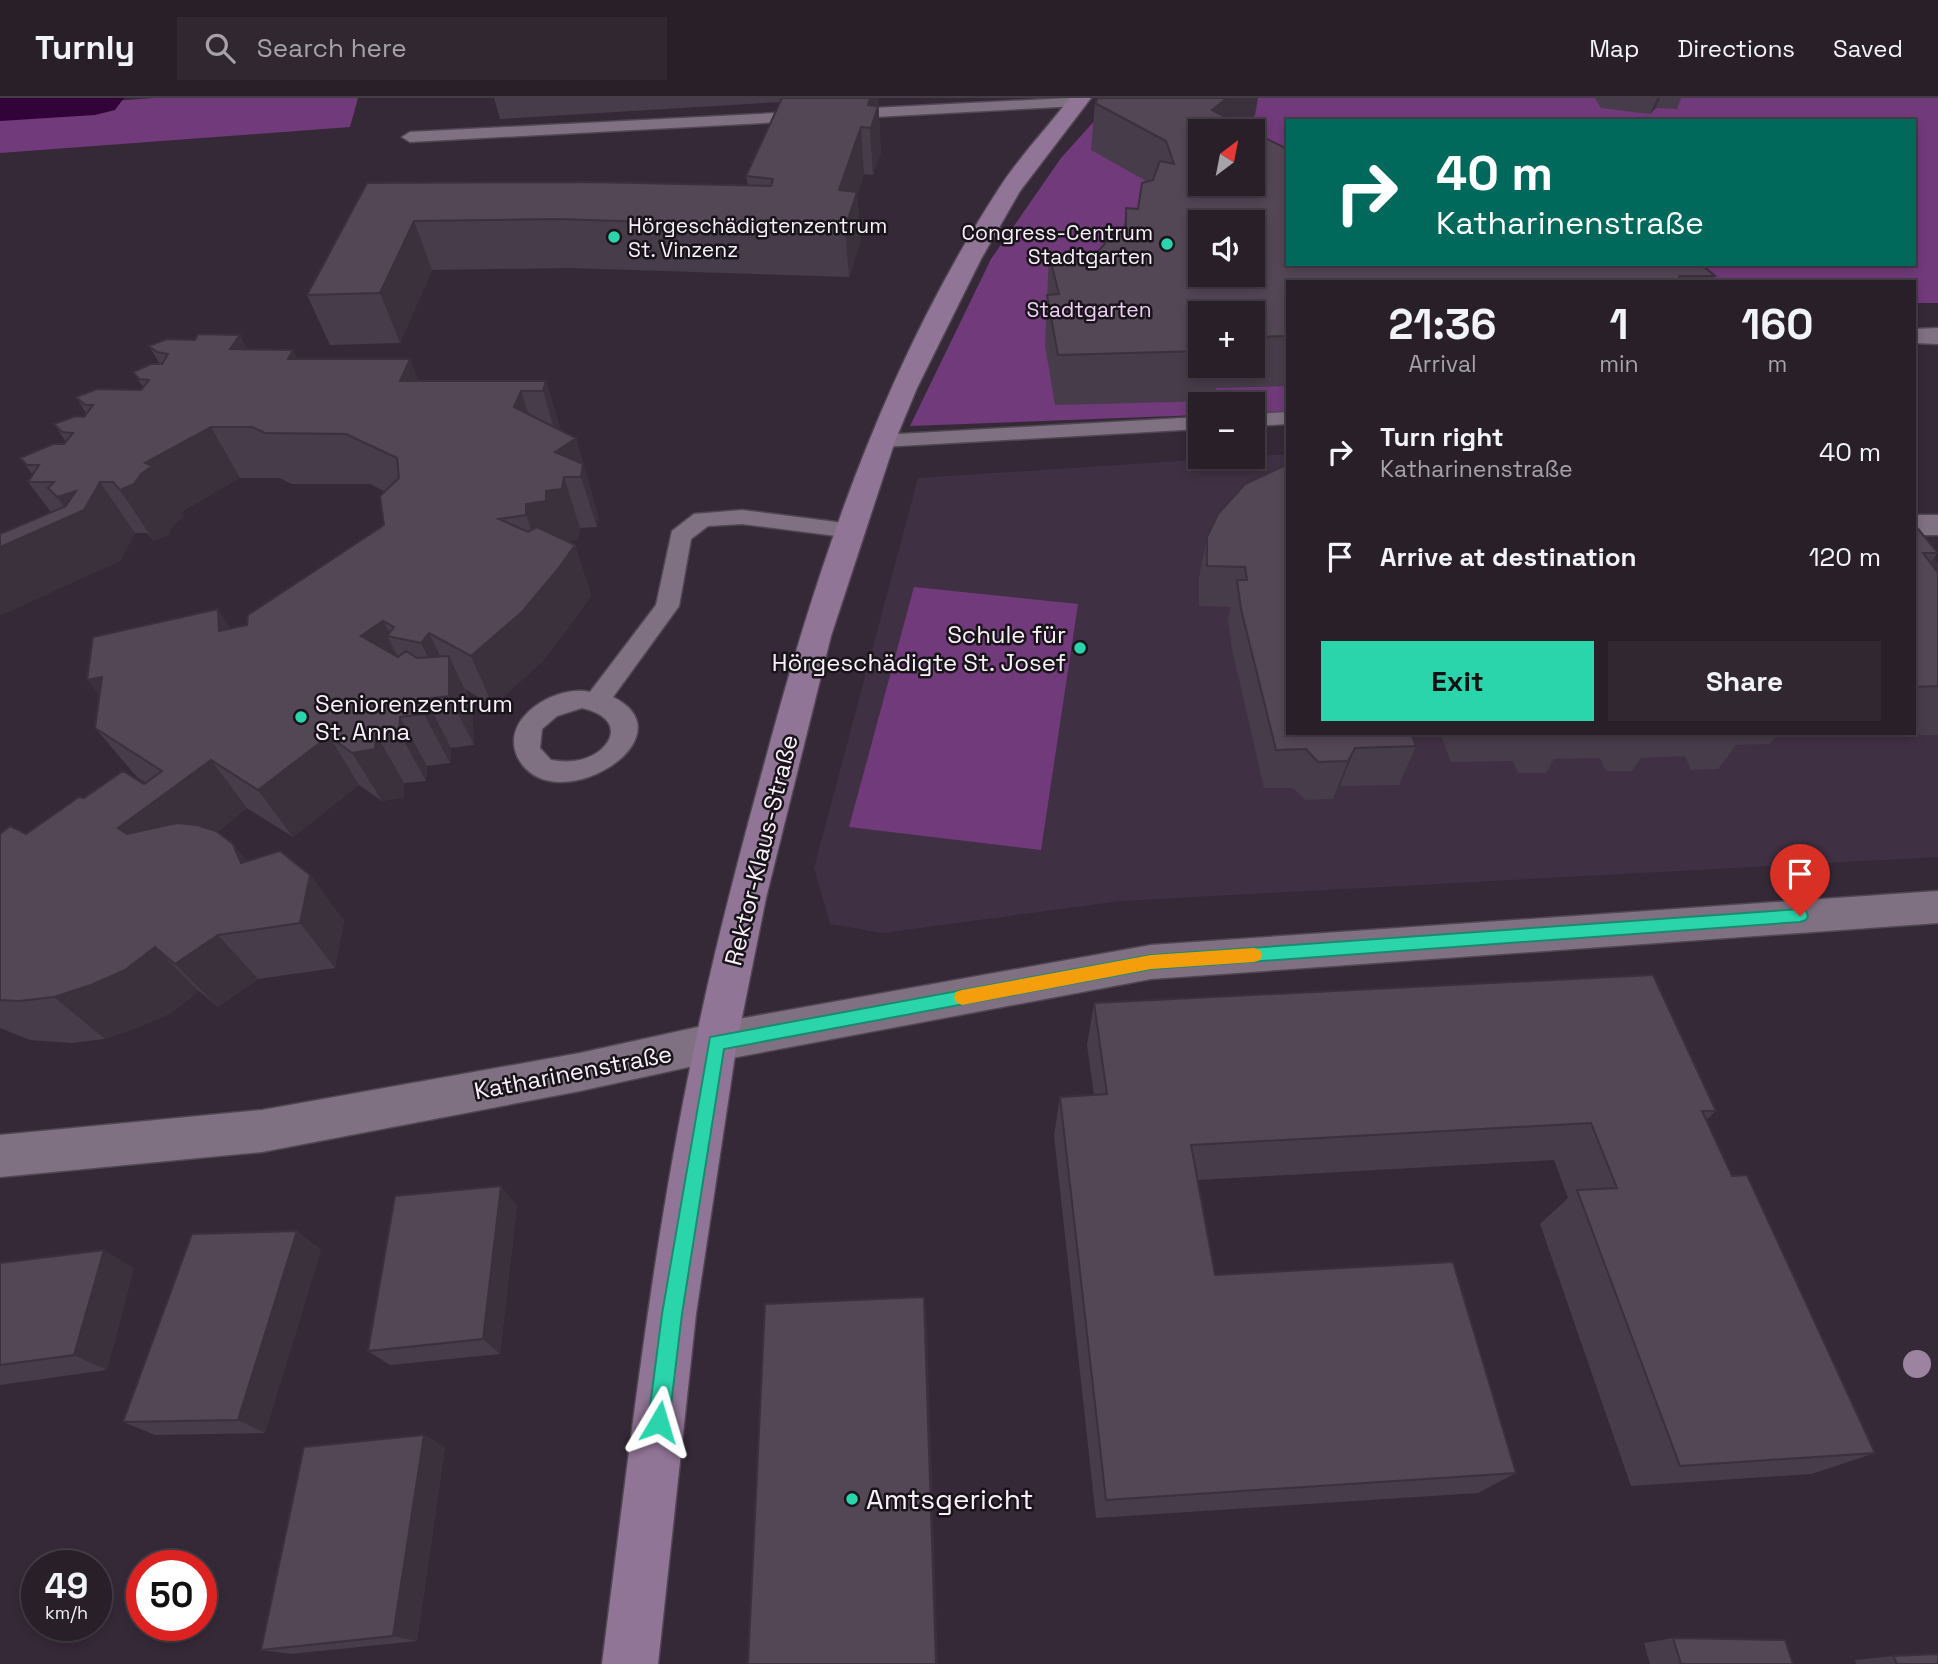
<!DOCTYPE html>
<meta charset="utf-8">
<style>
:root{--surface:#281f29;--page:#302731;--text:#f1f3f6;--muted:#a5a2a8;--line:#443d46;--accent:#2bd5ac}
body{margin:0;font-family:"Space Grotesk",sans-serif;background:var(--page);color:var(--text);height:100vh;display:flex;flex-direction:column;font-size:26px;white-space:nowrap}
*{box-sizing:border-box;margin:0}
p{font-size:23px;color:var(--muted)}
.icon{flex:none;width:38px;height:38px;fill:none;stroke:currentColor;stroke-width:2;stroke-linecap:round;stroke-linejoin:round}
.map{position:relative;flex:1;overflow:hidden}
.side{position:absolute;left:1286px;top:182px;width:630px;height:455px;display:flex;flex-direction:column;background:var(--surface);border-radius:0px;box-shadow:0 4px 10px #0003,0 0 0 2px var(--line)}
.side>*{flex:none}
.banner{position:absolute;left:1286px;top:21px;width:630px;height:147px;border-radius:0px;box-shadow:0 4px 10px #0003,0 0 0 2px var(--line);background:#00695c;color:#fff;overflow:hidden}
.needle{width:46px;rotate:32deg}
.controls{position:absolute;left:1188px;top:21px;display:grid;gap:14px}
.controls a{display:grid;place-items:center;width:77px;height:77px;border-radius:0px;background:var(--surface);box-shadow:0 4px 10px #0003,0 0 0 2px var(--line);font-size:35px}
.speed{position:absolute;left:21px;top:1452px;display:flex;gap:14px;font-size:35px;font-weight:700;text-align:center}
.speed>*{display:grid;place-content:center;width:91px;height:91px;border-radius:50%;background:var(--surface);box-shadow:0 4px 10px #0003,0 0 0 2px var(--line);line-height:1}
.speed small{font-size:18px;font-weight:400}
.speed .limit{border:10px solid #d22;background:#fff;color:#111}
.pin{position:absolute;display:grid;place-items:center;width:60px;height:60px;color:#fff;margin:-72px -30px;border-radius:50% 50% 50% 0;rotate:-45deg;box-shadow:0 0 7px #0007}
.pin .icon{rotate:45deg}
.me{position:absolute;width:77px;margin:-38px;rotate:7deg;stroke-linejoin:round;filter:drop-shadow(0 0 5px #0008)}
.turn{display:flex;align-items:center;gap:24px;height:147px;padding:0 35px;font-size:32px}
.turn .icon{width:91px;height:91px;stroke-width:2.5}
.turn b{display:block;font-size:49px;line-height:60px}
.eta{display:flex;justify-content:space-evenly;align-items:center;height:119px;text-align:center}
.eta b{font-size:42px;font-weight:800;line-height:49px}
.action{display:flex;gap:14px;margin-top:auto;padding:14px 35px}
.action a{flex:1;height:80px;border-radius:0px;background:var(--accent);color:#111;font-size:28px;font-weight:800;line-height:80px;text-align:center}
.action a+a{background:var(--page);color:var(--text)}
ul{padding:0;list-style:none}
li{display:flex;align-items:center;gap:21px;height:105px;padding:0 35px}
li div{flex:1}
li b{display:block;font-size:26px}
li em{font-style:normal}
header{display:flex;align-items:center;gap:42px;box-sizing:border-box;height:98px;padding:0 35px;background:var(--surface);border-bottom:2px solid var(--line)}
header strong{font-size:33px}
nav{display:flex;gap:38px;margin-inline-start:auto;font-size:24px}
.search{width:490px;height:63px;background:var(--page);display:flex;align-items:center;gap:18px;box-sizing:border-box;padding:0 24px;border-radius:0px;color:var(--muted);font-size:26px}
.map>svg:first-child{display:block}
.built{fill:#403043}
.green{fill:#713a7a;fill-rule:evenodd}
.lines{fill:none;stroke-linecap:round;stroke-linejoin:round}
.river{fill:#310339;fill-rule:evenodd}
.service-casing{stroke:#514753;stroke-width:3}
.minor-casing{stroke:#514753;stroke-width:3}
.secondary-casing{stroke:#514753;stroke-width:3}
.service{fill:#7f7181;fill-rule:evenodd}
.minor{fill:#7f7181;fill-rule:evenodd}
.secondary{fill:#917596;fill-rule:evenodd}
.tree{fill:#9c84a0}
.wall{fill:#473c49;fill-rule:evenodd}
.shaded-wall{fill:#3a313c}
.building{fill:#534655;stroke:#3a313c;stroke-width:2;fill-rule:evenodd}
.route{fill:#2bd5ac;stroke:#1c8a70;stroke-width:2}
.slow{fill:#f59e0b}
.poi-dot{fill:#2bd5ac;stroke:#19141a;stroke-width:2.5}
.labels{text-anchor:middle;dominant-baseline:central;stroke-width:5;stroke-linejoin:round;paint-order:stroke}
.far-poi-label{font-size:21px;fill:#f9f1fa;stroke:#19141a;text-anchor:start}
.far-park-label{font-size:21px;fill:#f0cff6;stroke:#19141a}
.poi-label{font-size:24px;fill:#f9f1fa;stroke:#19141a;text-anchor:end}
.street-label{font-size:24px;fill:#f9f1fa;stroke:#19141a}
.near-poi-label{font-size:28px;fill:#f9f1fa;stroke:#19141a;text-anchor:start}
</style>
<header>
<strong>Turnly</strong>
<div class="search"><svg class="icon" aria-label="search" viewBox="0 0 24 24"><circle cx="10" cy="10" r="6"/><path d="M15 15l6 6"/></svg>Search here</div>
<nav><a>Map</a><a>Directions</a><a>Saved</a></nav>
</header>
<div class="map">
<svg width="1938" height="1566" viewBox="0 0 1938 1566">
<rect width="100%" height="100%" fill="#352937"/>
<polygon class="built" points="1288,356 1288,635 1914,635 1915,435 1938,465 1938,759 1121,803 882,835 830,826 814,770 918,380"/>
<g class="green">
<polygon points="155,0 358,0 350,29 0,55 0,11"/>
<path d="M1115,0H1938V205H1915L1914,184H1288V314L1253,315V306H1200V317L910,328L991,161L1061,60ZM1288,23H1914V166H1288ZM1200,33H1253V86H1200ZM1200,124H1253V177H1200ZM1200,215H1253V268H1200Z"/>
<polygon points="914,489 1078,506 1041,752 849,729"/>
</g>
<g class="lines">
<polygon class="river" points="0,0 124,0 115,12 95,17 0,23"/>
<g class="service-casing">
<g id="service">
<polygon points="1068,0 1082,1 1084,4 1077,8 410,44 402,39 410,34"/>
<polygon points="1288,314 1288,326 1253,328 1253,316"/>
<polygon points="1200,319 1200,331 881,349 874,347 871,343 874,339 881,337"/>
<path d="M742,412L852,426L860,428L863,433L860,438L852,440L742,426L708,428L691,441L679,508L613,599C694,639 553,726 518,660C498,620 557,586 590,594L656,507L672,433L694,416ZM582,610C633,622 608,660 573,663C566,664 558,663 551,662L540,650L542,631L557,618Z"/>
</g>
</g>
<g class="minor-casing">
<g id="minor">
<polygon points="1938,230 1938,246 1914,245 1914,231"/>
<rect x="1914" y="417" width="24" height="20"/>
<polygon points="1938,793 1938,825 1151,881 716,963 580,993 262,1054 0,1079 0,1037 262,1012 580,955 716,925 1151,847"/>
</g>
</g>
<g class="secondary-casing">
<path id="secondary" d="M1070,0H1091L1020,93L981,161L917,290L895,343L831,538L766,800L737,944L696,1216L658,1566H602C629,1357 652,1147 696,941C715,849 739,758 764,667C818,465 884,268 998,92C1019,59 1047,30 1070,0Z"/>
</g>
<use href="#service" class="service"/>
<use href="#minor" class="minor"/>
<use href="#secondary" class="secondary"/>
</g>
<circle class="tree" cx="1917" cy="1266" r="14"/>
<g class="wall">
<polygon points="494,0 878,0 881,54 873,77 864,76 857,97 861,142 849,179 570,170 432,172 400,245 330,247 307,197 367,85 748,88 746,78 780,4 500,21"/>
<polygon points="1595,0 1681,0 1677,11 1656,10 1650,16 1601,10"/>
<path d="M1095,5L1255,17L1242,28L1288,166L1704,168L1715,178L1712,184H1677L1678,183L1288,184V288L1216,290L1214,303L1055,307L1045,247L1049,157L1096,156L1123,132L1126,110L1138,111L1148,84L1091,52ZM1200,215H1253V268H1200Z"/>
<polygon points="149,248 293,252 297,261 419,283 546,283 561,333 576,340 598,417 597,429 580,430 578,441 568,443 575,447 591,497 575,521 542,564 493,608 465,591 472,607 474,647 451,650 450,665 427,668 426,683 404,685 404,699 382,703 359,687 293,739 247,710 217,734 247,763 310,777 344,823 335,870 258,881 218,909 199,893 171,915 139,929 105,941 71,945 30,942 0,930 0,736 26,736 84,700 146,685 137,679 95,630 231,531 247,527 384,427 384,393 370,386 292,386 279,380 240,380 181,414 184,419 174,426 168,437 154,443 147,435 135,435 120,463 51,414 28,384 33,377 20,360 64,346 66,344 54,326 84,319 86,315 76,299 141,292 143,289 133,274 160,266"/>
<polygon points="1245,386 1288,635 1779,635 1770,646 1736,647 1718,671 1691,672 1685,658 1641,660 1632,673 1606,673 1600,660 1554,661 1546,675 1518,675 1513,663 1451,664 1441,638 1413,639 1416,648 1399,687 1340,688 1333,701 1305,702 1293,690 1264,690 1232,551 1228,522 1231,509 1199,508 1199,479 1207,439"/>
<polygon points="1914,426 1938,455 1930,465 1938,475 1938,637 1860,638 1858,635 1914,635"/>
<polygon points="1094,905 1716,1013 1706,1022 1732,1078 1875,1355 1812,1376 1631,1388 1540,1126 1568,1100 1554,1062 1198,1082 1215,1177 1516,1375 1478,1395 1096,1420 1054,1037 1060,999 1094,997 1087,947"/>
<polygon points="517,1107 500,1256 390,1267 368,1253"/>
<polygon points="297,1133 321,1152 265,1335 155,1337 123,1324"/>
<polygon points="0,1165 134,1170 107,1272 0,1287"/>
<polygon points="424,1337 445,1349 417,1543 291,1556 261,1552"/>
<polygon points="1673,1540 1793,1566 1650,1566 1644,1545"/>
<polygon points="1893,1558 1938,1566 1856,1566 1855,1562"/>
</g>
<g class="shaded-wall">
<polygon points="870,0 878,0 881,54 873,77 868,7"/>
<polygon points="1227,0 1258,0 1255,17 1236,33 1212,12"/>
<polygon points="1657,0 1660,0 1656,10 1650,16"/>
<polygon points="861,29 864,76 857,97 861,142 849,179 845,130 839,92"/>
<polygon points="414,123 432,172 400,245 380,195"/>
<polygon points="240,237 265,287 230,251"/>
<polygon points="293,252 317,303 288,261"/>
<polygon points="410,261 430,311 400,283"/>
<polygon points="546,283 561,333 558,344 543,293"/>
<polygon points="521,293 538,344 514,309"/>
<polygon points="211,329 240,380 181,414 184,419 174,426 168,437 154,443 120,392 145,365"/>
<polygon points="576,340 598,417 597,429 581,379 564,379 580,430 578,441 563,444 544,468 526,417 526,406 546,393 555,354"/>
<polygon points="100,384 135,435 120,463 0,518 0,449 71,418 57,399"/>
<polygon points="575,447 591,497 575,521 542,564 493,608 471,558"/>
<polygon points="218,511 251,561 219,533"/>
<polygon points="383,523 392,539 387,538 406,575 361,538"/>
<polygon points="429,535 449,577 449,558 472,607 474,647 449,598 446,595 421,545"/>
<polygon points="102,579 128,632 87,582"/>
<polygon points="426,601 451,650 450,665 424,616"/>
<polygon points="400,619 427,668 426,683 399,634"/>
<polygon points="376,636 404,685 404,699 382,703 352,655"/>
<polygon points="329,638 359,687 293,739 258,692"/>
<polygon points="1355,650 1340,688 1333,701 1348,663"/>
<polygon points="211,662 247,710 161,777 118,730"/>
<polygon points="233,746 271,792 241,765"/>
<polygon points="310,777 344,823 335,870 300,825"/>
<polygon points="218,837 258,881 218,909 175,866"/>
<polygon points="155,849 199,893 171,915 139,929 105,941 54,899"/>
<polygon points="501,1088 517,1107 500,1256 483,1241"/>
<polygon points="297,1133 321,1152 265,1335 238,1322"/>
<polygon points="104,1152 134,1170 107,1272 74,1257"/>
<polygon points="924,1199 927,1228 938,1566 936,1566"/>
<polygon points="424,1337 445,1349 417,1543 393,1538"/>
</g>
<g class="building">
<polygon points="782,0 870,0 868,7 878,8 871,30 861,29 839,92 857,94 845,130 557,121 414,123 380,195 307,197 367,85 587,84 771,88 773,81 746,78"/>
<path d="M1098,0H1227L1212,12L1252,33H1200V86H1253V34L1285,50H1288V166H1701L1715,178H1680L1677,184H1288V238L1253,239V215H1200V253L1058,257L1047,197L1059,196L1049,157L1096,156L1117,131L1126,132V110L1138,111L1142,85L1153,82L1160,63L1174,66L1166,43L1095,5ZM1200,124H1253V177H1200Z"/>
<polygon points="198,236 240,237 230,251 293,252 288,261 410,261 400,283 546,283 543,293 521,293 514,309 576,340 555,354 583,366 581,379 564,379 562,391 546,393 546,403 526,406 526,417 499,421 528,434 537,429 575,447 558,471 522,514 471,558 429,535 421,545 387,538 394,529 383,523 361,538 398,559 406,553 417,560 449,558 449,598 426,601 424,616 400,619 399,634 376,636 375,651 352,655 329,638 258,692 211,662 118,730 127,736 177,725 197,727 216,733 233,746 241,765 280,753 310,777 300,825 218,837 175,866 155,849 125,872 91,887 54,899 19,903 0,902 0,736 10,728 26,736 79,699 84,700 123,673 144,686 162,673 95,630 102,579 87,582 93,539 218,511 219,533 247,527 248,517 384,427 380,398 399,380 397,360 346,336 265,335 252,329 211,329 145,365 152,368 141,376 134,386 120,392 113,384 100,384 84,412 0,449 0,436 66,408 76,393 57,399 48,390 54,384 28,384 39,367 27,367 20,360 53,346 64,346 73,335 62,334 54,326 76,318 84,319 93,307 85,307 76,299 97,291 141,292 149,282 139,281 133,274 151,266 162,266 168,256 157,254 149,248 167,241 195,242"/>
<polygon points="1288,366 1288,635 1411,635 1416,648 1355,650 1348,663 1318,664 1306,651 1276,652 1241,511 1237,482 1247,482 1245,469 1207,468 1207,439 1218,416 1245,386"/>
<polygon points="1914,426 1938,455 1923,455 1938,475 1938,588 1914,589"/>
<polygon points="1653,877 1716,1013 1702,1013 1732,1078 1747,1077 1875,1355 1680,1368 1577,1092 1617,1090 1591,1025 1191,1047 1215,1177 1453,1164 1516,1375 1106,1402 1060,999 1107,996 1094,905"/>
<polygon points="501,1088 483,1241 368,1253 395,1098"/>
<polygon points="297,1133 238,1322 123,1324 192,1136"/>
<polygon points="104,1152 74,1257 0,1267 0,1165"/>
<polygon points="924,1199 936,1566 748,1566 765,1206"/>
<polygon points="424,1337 393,1538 261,1552 304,1349"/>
<polygon points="1673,1540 1785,1542 1793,1566 1681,1566"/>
<polygon points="1938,1556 1938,1566 1897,1566 1893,1558"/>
</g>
<polygon class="route" points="1800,811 1806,813 1808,818 1806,822 1800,824 1151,871 724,951 682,1216 669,1324 666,1331 659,1334 651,1331 648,1324 662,1216 710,939 1151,857"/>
<polygon class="slow" points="1254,850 1260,852 1262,857 1260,862 1254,864 1151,871 962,907 956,904 954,899 956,894 962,892 1151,857"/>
<g class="poi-dot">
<circle cx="614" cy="139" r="7"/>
<circle cx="1167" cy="146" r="7"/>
<circle cx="1080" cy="550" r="7"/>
<circle cx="301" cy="619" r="7"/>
<circle cx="852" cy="1401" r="7"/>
</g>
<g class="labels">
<g class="far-poi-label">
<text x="628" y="127">Hörgeschädigtenzentrum<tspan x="628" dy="24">St. Vinzenz</tspan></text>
<text x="1153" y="134" text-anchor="end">Congress-Centrum<tspan x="1153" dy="24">Stadtgarten</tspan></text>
</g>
<g class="far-park-label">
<text x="1089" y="211">Stadtgarten</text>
</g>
<g class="poi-label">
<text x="1066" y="536">Schule für<tspan x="1066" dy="28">Hörgeschädigte St. Josef</tspan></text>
<text x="315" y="605" text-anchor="start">Seniorenzentrum<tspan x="315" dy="28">St. Anna</tspan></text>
</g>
<g class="street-label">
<text transform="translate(761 752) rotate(-76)">Rektor-Klaus-Straße</text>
<text transform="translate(573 974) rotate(-11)">Katharinenstraße</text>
</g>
<g class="near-poi-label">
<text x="866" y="1401">Amtsgericht</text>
</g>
</g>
</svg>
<div class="controls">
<a><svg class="needle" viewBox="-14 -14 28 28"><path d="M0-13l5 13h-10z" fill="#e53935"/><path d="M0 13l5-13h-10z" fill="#a5a2a8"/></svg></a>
<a><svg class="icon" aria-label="sound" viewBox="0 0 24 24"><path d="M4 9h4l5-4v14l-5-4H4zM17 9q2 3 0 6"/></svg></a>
<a>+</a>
<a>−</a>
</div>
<div class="speed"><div>49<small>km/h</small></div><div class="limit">50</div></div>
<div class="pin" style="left:1800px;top:818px;background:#d93025"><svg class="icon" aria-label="arrive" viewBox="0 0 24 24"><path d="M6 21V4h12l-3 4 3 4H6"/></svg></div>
<svg class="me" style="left:659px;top:1324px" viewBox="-20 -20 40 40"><path d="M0-17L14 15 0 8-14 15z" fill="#2bd5ac" stroke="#fff" stroke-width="4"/></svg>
<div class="banner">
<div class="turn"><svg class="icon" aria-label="right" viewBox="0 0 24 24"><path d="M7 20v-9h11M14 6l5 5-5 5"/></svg><div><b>40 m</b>Katharinenstraße</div></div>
</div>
<section class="side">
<div class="eta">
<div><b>21:36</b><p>Arrival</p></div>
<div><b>1</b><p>min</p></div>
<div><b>160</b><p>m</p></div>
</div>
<ul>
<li><svg class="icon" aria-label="right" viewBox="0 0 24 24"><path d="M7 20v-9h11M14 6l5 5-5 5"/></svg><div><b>Turn right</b><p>Katharinenstraße</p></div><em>40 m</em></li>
<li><svg class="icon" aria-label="arrive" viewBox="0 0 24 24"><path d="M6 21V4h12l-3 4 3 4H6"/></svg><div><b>Arrive at destination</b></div><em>120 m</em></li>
</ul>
<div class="action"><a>Exit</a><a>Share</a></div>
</section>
</div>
